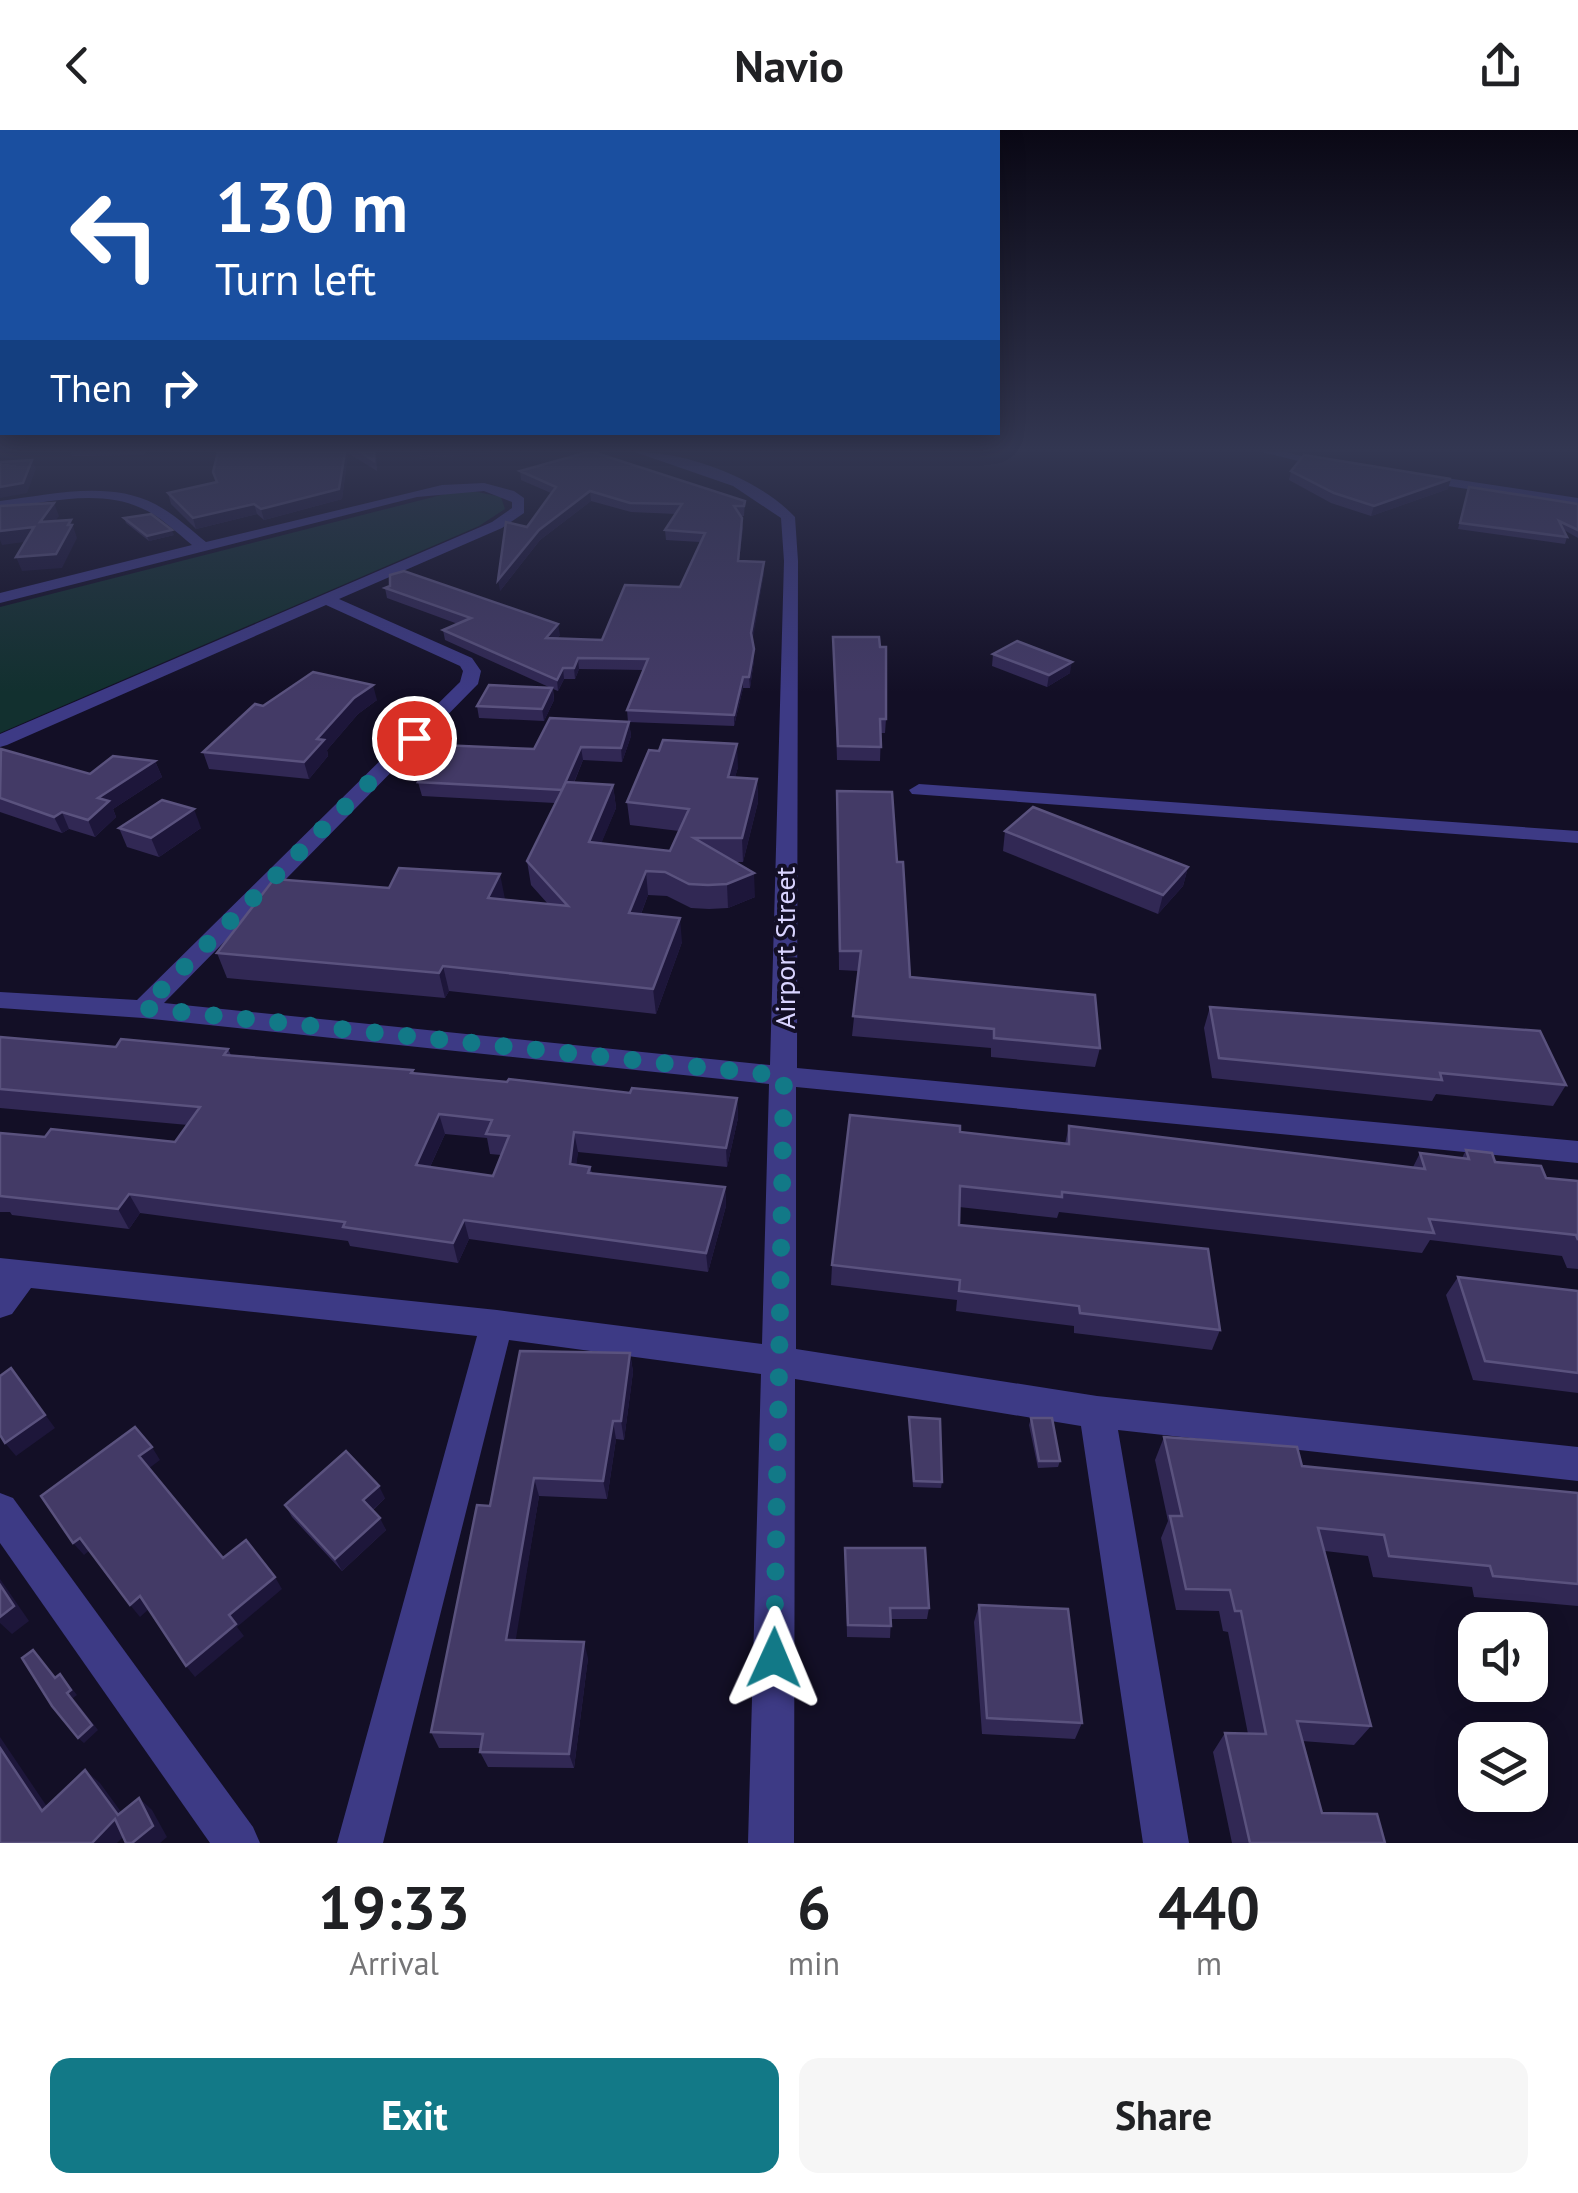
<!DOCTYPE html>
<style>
:root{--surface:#fff;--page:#f6f6f6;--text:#202124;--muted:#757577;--accent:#127987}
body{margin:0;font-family:"PT Sans",sans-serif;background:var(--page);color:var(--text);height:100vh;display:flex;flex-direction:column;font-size:38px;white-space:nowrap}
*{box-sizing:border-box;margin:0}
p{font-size:32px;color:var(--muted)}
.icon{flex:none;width:55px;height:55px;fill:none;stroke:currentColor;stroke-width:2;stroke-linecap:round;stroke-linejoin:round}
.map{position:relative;height:1713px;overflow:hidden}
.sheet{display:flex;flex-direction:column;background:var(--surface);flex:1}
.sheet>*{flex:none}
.guide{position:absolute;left:0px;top:0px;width:1000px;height:305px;box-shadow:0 5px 25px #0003;background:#1a4fa0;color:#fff;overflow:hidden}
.tools{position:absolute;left:1458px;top:1482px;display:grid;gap:20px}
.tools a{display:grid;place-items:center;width:90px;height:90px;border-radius:20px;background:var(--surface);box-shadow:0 5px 25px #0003;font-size:50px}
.pin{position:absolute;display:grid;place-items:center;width:85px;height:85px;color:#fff;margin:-42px;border:5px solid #fff;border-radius:50%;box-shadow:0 2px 10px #0007}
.me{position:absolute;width:110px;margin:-55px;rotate:1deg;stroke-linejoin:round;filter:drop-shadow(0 0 8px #0008)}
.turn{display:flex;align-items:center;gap:35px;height:210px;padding:0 50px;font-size:45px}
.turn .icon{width:130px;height:130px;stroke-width:2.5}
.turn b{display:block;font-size:70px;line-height:85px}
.then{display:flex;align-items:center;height:95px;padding:0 50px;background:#0003;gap:20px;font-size:38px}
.eta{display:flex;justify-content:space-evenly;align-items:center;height:170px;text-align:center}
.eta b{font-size:60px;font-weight:600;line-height:70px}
.primary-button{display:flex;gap:20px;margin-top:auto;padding:20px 50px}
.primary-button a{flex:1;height:115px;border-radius:20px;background:var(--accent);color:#fff;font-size:40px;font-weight:600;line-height:115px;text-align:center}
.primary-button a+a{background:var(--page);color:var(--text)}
header{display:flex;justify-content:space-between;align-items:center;height:130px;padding:0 50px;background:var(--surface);font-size:45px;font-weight:600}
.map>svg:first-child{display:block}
.green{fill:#12302f}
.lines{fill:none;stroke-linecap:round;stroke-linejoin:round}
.minor{fill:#3d3a85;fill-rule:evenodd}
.wall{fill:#312854;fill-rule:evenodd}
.shaded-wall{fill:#1d163a}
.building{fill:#433a66;stroke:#5a527e;stroke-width:2.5;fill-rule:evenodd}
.route{stroke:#127987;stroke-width:18;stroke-dasharray:0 32.4}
.labels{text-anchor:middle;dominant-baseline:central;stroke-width:8;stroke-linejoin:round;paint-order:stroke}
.street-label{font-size:28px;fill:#d9d4ff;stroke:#130f26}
</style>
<header><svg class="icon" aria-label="back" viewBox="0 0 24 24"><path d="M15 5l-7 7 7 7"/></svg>Navio<svg class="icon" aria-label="share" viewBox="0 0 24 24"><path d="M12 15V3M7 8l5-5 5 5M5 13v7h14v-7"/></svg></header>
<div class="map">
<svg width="1578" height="1713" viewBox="0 0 1578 1713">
<rect width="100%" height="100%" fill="#130f26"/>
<polygon class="green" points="473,361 501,367 505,379 479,396 0,603 0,477 453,362"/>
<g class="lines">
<g class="minor">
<path d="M635,322C688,322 758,348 795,387L798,431L797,938L1578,1011V1033L796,957V1219L1097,1266L1578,1317V1351L1118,1300L1189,1713H1143L1081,1296L795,1249L794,1713H748L761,1244L509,1210L383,1713H337L477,1206L31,1158L12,1184L0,1188V1128L497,1180L762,1214L769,954L143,888L0,878V862L137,870L460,552L463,541L460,536L326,475L7,615L0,617V604L492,392L512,378V372L484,361L417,367L0,473V463L192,415C176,402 160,386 141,378C98,358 44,373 0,379V371C50,365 108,350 155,374C174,384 190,399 206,412L442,355L484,353L514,361L524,368V383L502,398L339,469L472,528L481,541L478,554L164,873L770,935L784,431L781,388L733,356Z"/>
<polygon points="1262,322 1286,322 1337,335 1331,339"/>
<polygon points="1420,344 1578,368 1578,376 1415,351 1414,348"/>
<polygon points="919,654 1578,701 1578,713 912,664 909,660"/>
<polygon points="0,1363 13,1368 253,1697 260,1713 210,1713 0,1413"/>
</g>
</g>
<g class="wall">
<polygon points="71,322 146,322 144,325 72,326"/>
<polygon points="218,322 376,322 377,341 348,323 342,369 264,390 257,384 196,399 171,374 168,363 216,352 213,342"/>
<polygon points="520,341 745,371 744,386 741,386 743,398 739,431 764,432 764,442 752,510 754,530 750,558 743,558 734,596 628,592 627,580 643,540 579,539 575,549 564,549 558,561 553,559 554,570 544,591 479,588 477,576 551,558 445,510 443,500 458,494 387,468 385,458 560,505 557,508 602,510 680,457 700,412 666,410 665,400 676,384 631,382 591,371 540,410 500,461 527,397 551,363 521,350"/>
<polygon points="1291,341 1448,359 1371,386 1331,373 1289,350"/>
<polygon points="1467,363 1578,374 1578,408 1564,400 1567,407 1565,414 1458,399"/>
<polygon points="124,388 174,405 149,411 126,393"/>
<polygon points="833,507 886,589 885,603 881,603 880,631 837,630"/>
<polygon points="993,524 1070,543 1047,557 992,536"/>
<polygon points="377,570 358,584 327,620 328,626 309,649 209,639 203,622 263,576"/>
<polygon points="629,592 631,606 622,632 583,630 574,653 613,655 616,678 601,713 670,721 679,701 630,695 627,672 738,637 735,647 757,649 758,672 743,732 736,732 755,767 728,778 709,779 691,778 667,766 648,765 641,784 682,812 656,884 449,861 445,868 227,848 217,823 505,769 548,774 531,755 527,731 555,673 422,666 418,652"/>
<polygon points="0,620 90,644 155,631 162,647 113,679 116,687 95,707 69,699 62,703 0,682"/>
<polygon points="837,661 897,732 910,847 1100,918 1095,937 991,927 991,918 852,906 859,841 839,840"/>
<polygon points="119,698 201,698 159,727 127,717"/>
<polygon points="1005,701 1188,737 1183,756 1158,784 1003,721"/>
<polygon points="1210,877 1566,955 1553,976 1436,964 1432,971 1212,948 1204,898"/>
<path d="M0,907L116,917L228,919L231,925L413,940L414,943L630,963L737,968L738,988L727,1037L578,1022L576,1034L590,1037L592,1043L725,1057L726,1076L708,1142L469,1109L458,1133L350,1116L348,1111L140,1083L129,1099L12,1085L10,1082H0V1003L45,1007L175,1012L188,995L0,978ZM445,1004L487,1008L490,1024L501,1025L493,1046L430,1037Z"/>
<polygon points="1069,996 1413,1037 1420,1023 1462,1028 1466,1020 1546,1048 1578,1051 1578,1139 1567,1138 1562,1126 1430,1110 1422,1123 1059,1082 1057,1088 959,1077 959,1095 1220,1200 1212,1220 1074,1203 1074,1196 956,1181 957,1170 831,1155 832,1135 960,1002 1065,1014"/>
<polygon points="1458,1147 1578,1161 1578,1263 1473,1250 1446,1165"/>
<polygon points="630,1223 633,1242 624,1310 616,1309 607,1369 539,1366 515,1510 588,1528 574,1638 488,1637 480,1622 481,1618 439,1618 431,1602 490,1376"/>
<polygon points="909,1287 942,1352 941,1358 913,1357"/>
<polygon points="1031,1288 1060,1331 1058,1337 1038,1338 1029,1295"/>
<polygon points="1164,1307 1302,1336 1578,1363 1578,1476 1474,1467 1472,1457 1373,1447 1368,1426 1325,1421 1371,1596 1354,1615 1302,1611 1322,1683 1385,1713 1232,1713 1213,1622 1225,1603 1248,1604 1228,1502 1223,1501 1219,1481 1176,1480 1161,1408 1168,1391 1155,1330"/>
<polygon points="385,1368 373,1380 386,1400 342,1441 292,1387 285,1375"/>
<polygon points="845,1418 929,1478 927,1489 891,1489 890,1508 847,1507"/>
<polygon points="979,1475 1082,1593 1075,1609 982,1604 974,1492"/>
</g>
<g class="shaded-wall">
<polygon points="345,322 348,322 342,369 264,390 261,379"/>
<polygon points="419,322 513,322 420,329"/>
<polygon points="32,330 36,339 27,363 0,368 0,357"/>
<polygon points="1451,349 1448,359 1371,386 1374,376"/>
<polygon points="590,361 591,371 540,410 500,461 498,450 539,400"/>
<polygon points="54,373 59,386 45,406 40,392"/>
<polygon points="254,374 257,384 196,399 193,388"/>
<polygon points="71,390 77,408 62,438 22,441 16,427 68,395"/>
<polygon points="34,397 39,410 2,415 0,410 0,401"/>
<polygon points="172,400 174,405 149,411 147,406"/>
<polygon points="764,432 764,442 752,514 751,503"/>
<polygon points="558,494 560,505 548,519 546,508"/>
<polygon points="754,519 754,530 750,558 749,547"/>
<polygon points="578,528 579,539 575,549 574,538"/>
<polygon points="1072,532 1070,543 1047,557 1049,545"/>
<polygon points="563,538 564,549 558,561 557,550"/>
<polygon points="743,547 743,558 734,596 734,585"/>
<polygon points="373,555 377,570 358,584 327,620 328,626 309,649 304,632 317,609 354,568"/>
<polygon points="552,558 554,570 544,591 542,579"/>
<polygon points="629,592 631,606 622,632 621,618"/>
<polygon points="737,614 738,637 729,670 728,647"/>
<polygon points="581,617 583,630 565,674 563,660"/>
<polygon points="155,631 162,647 113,679 116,687 95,707 88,690 98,668"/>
<polygon points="757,649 758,672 743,732 742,708"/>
<polygon points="613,655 616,678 592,736 589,712"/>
<polygon points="194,679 201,698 159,727 151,708"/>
<polygon points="62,682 69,699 62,703 54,687"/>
<polygon points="1188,737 1183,756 1158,784 1163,765"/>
<polygon points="646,741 648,765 632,807 629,783"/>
<polygon points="754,743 755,767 728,778 727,754"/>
<polygon points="500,744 505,769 493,793 488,768"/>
<polygon points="680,788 682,812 656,884 653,859"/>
<polygon points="443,836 449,861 445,868 439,843"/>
<polygon points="737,968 738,988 727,1037 726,1018"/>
<polygon points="439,984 445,1004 422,1054 416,1035"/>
<polygon points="574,1002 578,1022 574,1053 570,1034"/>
<polygon points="725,1057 726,1076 708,1142 706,1123"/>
<polygon points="129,1064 140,1083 129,1099 118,1079"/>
<polygon points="464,1090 469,1109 458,1133 453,1113"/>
<polygon points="630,1223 633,1242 624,1310 621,1291"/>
<polygon points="21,1252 55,1298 16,1326 5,1313"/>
<polygon points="613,1291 616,1309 607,1369 603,1351"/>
<polygon points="152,1317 160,1330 148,1339 139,1326"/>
<polygon points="534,1348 539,1366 513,1527 506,1510"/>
<polygon points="379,1356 385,1368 369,1383 363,1370"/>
<polygon points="380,1388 386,1400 342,1441 335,1429"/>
<polygon points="80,1408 90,1420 84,1425 73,1413"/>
<polygon points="275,1447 282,1459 237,1497 244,1506 195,1547 186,1536 229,1485"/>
<polygon points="0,1449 29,1491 12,1504 0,1493"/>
<polygon points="140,1466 150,1478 140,1487 130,1475"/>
<polygon points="584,1512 588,1528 574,1638 569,1624"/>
<polygon points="60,1544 77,1565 73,1568 98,1600 84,1613 78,1608 67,1563"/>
<polygon points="0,1607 58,1693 42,1681 0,1618"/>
<polygon points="85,1640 100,1653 132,1697 118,1685"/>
<polygon points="139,1668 152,1680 167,1707 160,1713 132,1713"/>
<polygon points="115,1689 129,1701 117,1713 92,1713"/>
</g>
<g class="building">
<polygon points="218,322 345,322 339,359 261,379 254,374 193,388 168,363 217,352 213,342"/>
<polygon points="360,322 374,322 374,331"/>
<polygon points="588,322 593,322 745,371 744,376 734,376 742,388 738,431 764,432 751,503 754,519 749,547 743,547 734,585 627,580 648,529 578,528 574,538 563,538 557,550 443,500 471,488 385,458 390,456 390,445 404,441 558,494 546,508 602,510 625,455 680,457 705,403 665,400 682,374 630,373 590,361 539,400 498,450 506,392 527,397 556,357 520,341"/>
<polygon points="1304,325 1451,349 1374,376 1334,363 1291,341"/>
<polygon points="32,330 23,353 0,357 0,332"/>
<polygon points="1469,357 1578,374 1578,400 1559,391 1567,407 1460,393"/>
<polygon points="54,373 40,392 71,390 68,395 72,395 56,424 16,427 34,397 0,401 0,376"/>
<polygon points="151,384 172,400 147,406 124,388"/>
<polygon points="833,507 879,507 880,517 886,517 886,589 880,589 881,617 838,616"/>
<polygon points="1017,511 1072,532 1049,545 993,524"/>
<polygon points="313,542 373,555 354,568 317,609 324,610 304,632 203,622 255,574 263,576"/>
<polygon points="489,555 552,558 542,579 477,576"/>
<polygon points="550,588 629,592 621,618 581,617 562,660 418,652 440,615 534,619"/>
<polygon points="663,610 737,614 728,647 757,649 742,708 694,708 754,743 727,754 708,755 689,754 665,742 646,741 629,783 680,788 653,859 443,836 439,843 217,823 274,749 389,758 399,738 500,744 488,768 568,776 527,731 566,652 613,655 589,712 670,721 689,679 627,672 649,620 659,621"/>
<polygon points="1,619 90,644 113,626 155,631 98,668 109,671 88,690 62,682 54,687 0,668"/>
<polygon points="837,661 892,662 897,732 903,732 910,847 1095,865 1100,918 994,908 994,899 853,886 861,821 840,821"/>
<polygon points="162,670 194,679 151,708 119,698"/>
<polygon points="1033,677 1188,737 1163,765 1005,701"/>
<polygon points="1210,877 1540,901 1566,955 1440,943 1442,950 1219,928"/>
<path d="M0,907L116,917L121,909L228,919L224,925L413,940L411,943L507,952L509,949L630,963L632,958L737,968L726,1018L574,1002L570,1034L590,1037L588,1043L725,1057L706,1123L464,1090L453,1113L343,1097L345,1092L129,1064L118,1079L0,1066V1003L45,1007L51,999L175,1012L200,977L0,959ZM439,984L492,990L486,1004L509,1006L493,1046L416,1035Z"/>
<polygon points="850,985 960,996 960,1002 1069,1014 1069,996 1425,1039 1420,1023 1469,1029 1466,1020 1492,1023 1495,1032 1541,1036 1546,1048 1578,1051 1578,1110 1576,1105 1429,1089 1434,1103 1062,1062 1062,1067 960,1056 959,1095 1208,1119 1220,1200 1080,1183 1079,1176 959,1161 960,1150 832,1135"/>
<polygon points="1458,1147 1578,1161 1578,1243 1485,1231"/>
<polygon points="520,1221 630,1223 621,1291 613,1291 603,1351 534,1348 506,1510 584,1512 569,1624 480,1622 483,1604 431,1602 477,1375 490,1376"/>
<polygon points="11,1238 45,1285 5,1313 0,1305 0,1246"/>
<polygon points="909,1287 940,1289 942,1352 914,1351"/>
<polygon points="1031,1288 1052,1288 1060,1331 1039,1331"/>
<polygon points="135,1297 152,1317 139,1326 223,1428 246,1410 275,1447 229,1485 236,1494 186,1536 140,1466 130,1475 80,1408 73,1413 41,1366"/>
<polygon points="1164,1307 1297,1317 1302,1336 1578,1363 1578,1454 1493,1446 1490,1436 1389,1426 1384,1405 1318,1398 1371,1596 1297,1591 1322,1683 1377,1684 1385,1713 1250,1713 1225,1603 1266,1604 1241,1481 1235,1481 1230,1460 1186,1459 1170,1386 1182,1386"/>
<polygon points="346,1321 379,1356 363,1370 380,1388 335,1429 285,1375"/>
<polygon points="845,1418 925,1418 929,1478 890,1478 891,1496 848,1495"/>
<polygon points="0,1455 14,1476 0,1487"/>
<polygon points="979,1475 1068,1479 1082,1593 987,1588"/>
<polygon points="33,1520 55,1548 60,1544 71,1560 67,1563 92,1595 78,1608 52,1576 22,1528"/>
<polygon points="0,1618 42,1681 85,1640 118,1685 139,1668 153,1696 132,1713 126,1713 115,1689 92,1713 0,1713"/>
</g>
<linearGradient id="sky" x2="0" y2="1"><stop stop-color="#0a0815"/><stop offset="0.57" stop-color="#333752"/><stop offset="1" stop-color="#333752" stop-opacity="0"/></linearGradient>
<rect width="1578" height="562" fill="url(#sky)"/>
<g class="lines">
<polyline class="route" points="414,608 143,878 784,946 774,1528"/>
</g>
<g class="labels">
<g class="street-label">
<text transform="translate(784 818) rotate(-90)">Airport Street</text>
</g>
</g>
</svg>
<div class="tools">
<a><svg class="icon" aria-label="sound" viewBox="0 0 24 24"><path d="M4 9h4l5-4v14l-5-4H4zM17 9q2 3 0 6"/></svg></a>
<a><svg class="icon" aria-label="layers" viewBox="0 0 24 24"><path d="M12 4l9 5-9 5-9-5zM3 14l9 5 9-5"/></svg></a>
</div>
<div class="pin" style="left:414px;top:608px;background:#d93025"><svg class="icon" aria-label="arrive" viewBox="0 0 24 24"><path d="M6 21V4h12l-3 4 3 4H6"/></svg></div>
<svg class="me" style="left:774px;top:1528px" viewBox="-20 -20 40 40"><path d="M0-17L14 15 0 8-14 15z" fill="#127987" stroke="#fff" stroke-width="4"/></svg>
<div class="guide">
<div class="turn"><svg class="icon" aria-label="left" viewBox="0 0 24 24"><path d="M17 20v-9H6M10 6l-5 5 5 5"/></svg><div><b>130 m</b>Turn left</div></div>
<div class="then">Then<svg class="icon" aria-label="right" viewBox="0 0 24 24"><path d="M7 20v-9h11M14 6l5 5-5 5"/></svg></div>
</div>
</div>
<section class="sheet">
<div class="eta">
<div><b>19:33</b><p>Arrival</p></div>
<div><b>6</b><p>min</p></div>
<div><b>440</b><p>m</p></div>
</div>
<div class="primary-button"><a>Exit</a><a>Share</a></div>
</section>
